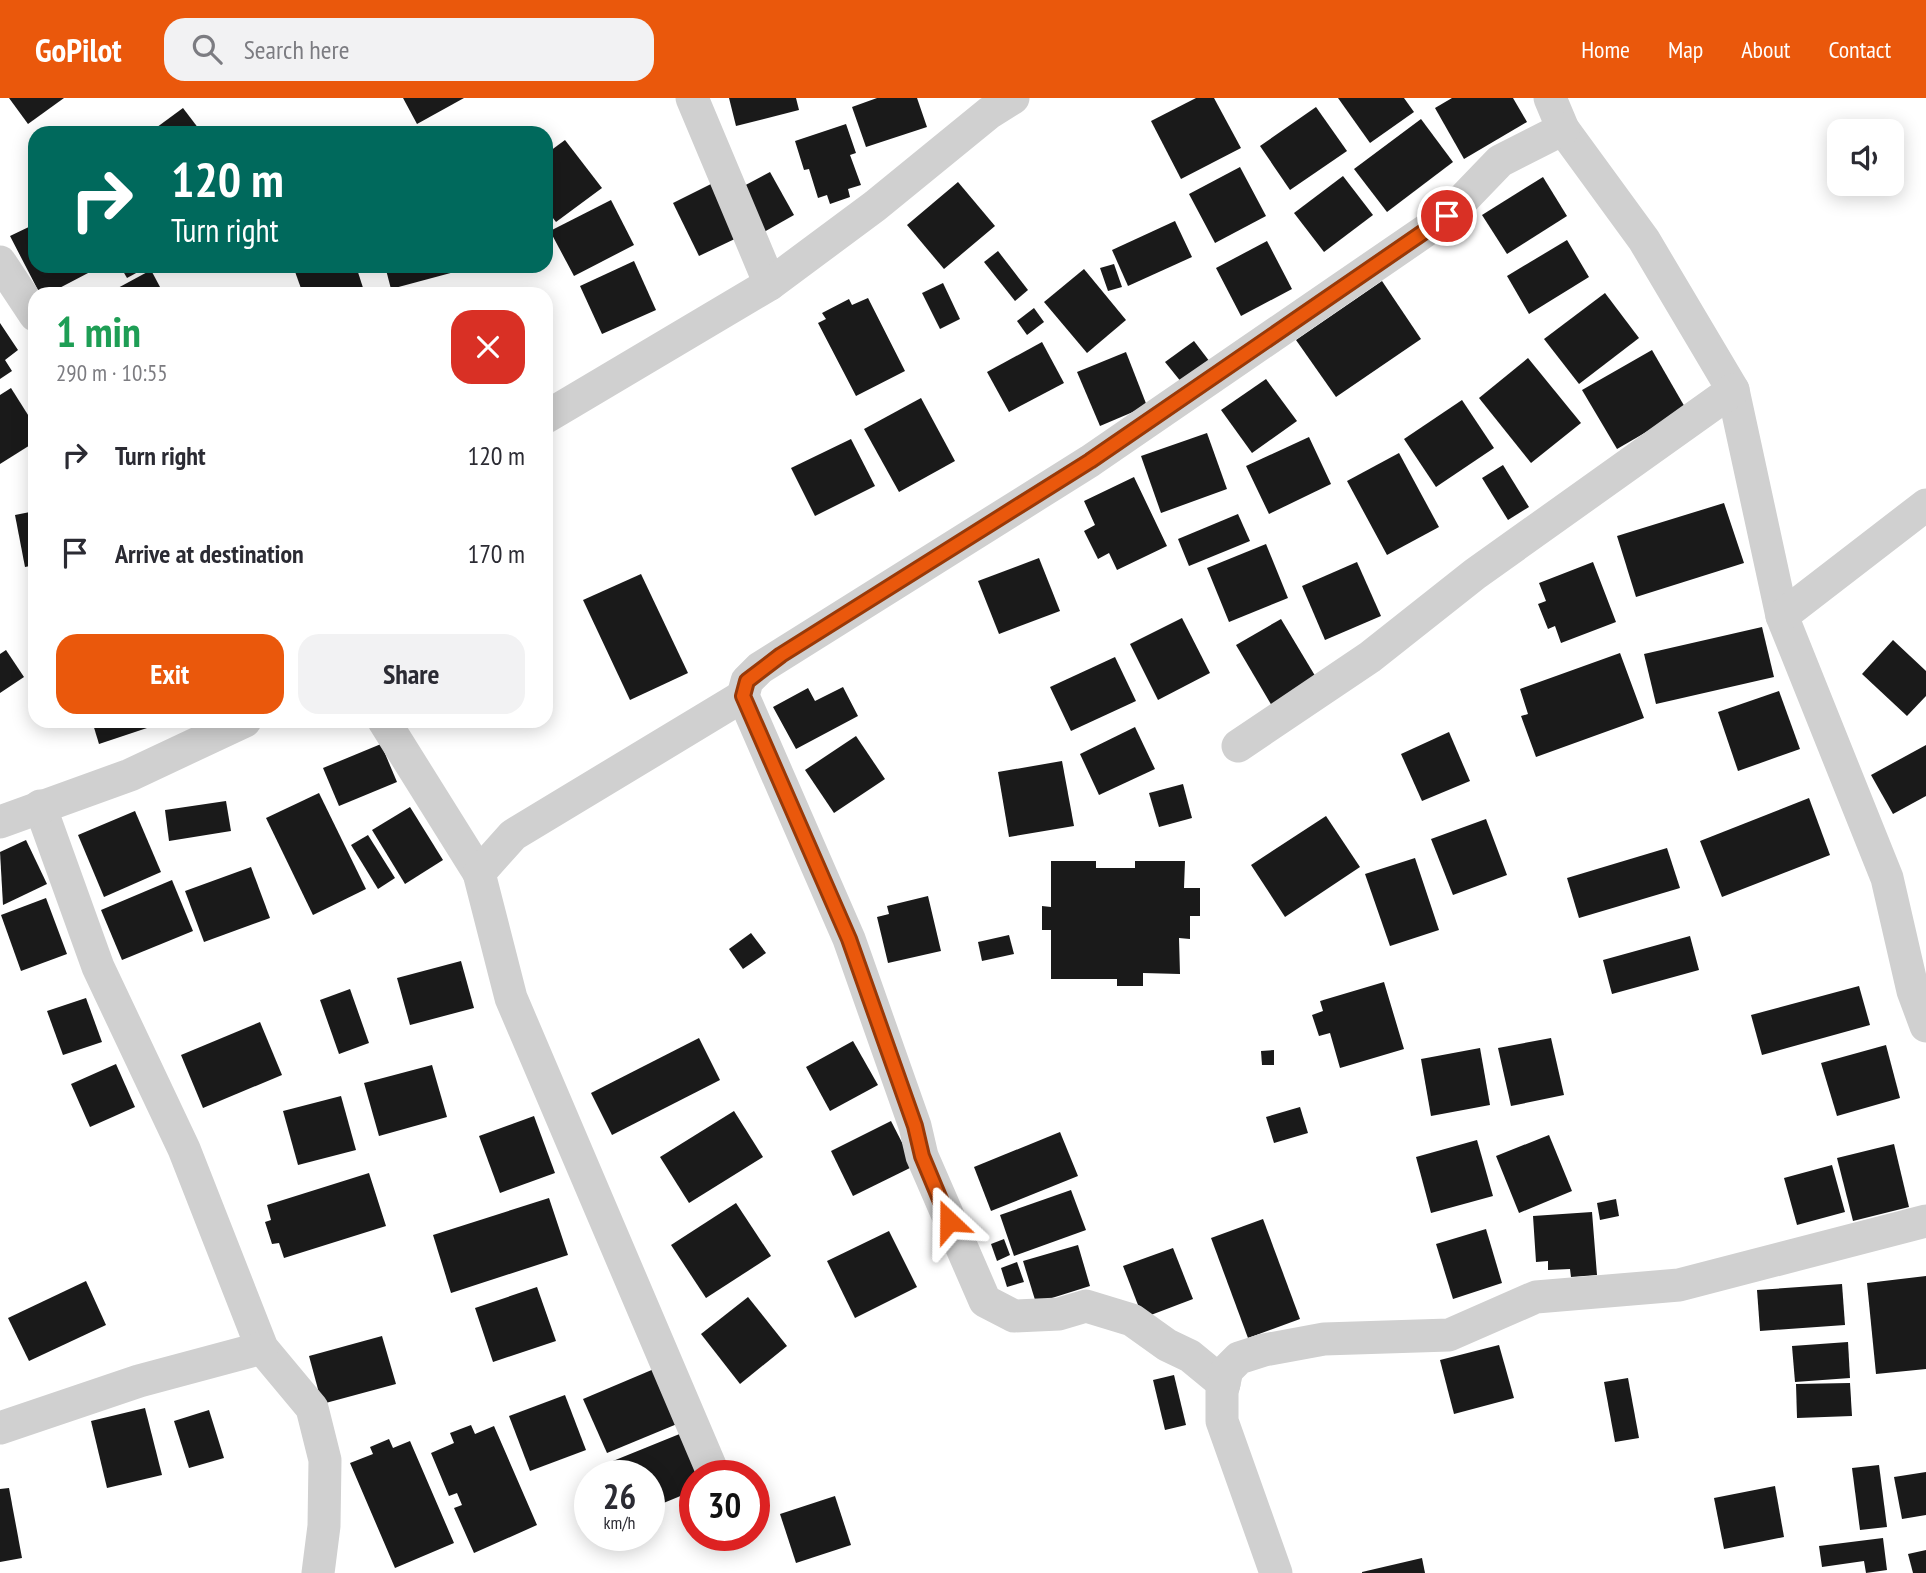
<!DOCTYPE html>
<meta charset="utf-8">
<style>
:root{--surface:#fff;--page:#f2f2f3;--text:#2b2b33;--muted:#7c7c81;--accent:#ea580c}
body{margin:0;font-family:"PT Sans Narrow",sans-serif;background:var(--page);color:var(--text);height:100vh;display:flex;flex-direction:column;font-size:26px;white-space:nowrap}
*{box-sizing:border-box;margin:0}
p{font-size:23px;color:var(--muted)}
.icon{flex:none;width:38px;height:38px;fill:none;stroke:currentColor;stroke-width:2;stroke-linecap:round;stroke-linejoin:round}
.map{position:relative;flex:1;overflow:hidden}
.drawer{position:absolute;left:28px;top:189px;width:525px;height:441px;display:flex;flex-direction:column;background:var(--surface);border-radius:21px;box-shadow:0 4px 18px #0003}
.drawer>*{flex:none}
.hud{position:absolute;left:28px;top:28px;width:525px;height:147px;border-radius:21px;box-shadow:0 4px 18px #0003;background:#00695c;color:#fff;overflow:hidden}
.controls{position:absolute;left:1827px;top:21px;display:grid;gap:14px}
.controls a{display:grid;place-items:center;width:77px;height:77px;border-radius:14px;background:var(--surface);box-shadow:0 4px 18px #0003;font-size:35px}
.speed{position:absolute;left:574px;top:1362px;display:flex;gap:14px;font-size:35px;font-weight:700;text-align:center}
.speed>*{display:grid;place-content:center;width:91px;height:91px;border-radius:50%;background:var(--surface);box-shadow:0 4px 18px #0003;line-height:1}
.speed small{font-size:18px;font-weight:400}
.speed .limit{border:10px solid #d22;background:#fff;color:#111}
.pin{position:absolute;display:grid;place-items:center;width:60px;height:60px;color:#fff;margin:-30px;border:4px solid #fff;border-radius:50%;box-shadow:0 2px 7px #0007}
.me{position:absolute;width:77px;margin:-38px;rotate:337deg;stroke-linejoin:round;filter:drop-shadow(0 0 5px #0008)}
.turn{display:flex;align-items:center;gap:24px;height:147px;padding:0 28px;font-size:32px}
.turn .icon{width:91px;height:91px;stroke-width:2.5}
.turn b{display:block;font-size:49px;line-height:60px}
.round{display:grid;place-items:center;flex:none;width:74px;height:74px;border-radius:21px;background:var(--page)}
.headline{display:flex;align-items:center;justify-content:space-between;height:119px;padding:0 28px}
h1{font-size:42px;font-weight:800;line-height:52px;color:#1e9e55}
.cta{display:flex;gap:14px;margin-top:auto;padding:14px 28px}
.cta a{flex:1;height:80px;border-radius:21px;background:var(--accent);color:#fff;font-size:28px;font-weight:800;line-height:80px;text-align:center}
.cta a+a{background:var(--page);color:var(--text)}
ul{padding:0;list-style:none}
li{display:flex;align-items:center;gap:21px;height:98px;padding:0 28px}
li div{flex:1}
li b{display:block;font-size:26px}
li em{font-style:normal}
header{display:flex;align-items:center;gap:42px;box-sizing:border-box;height:98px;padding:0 35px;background:var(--accent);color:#fff}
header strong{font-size:33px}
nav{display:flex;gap:38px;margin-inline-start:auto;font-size:24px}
.search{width:490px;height:63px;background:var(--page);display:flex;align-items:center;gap:18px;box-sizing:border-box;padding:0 24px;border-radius:21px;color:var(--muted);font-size:26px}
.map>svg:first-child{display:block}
.building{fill:#1a1a1a}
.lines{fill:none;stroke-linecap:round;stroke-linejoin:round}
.street{stroke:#d0d0d0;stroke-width:33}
.route-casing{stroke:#983908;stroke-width:18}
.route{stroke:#ea580c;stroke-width:12}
</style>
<header>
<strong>GoPilot</strong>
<div class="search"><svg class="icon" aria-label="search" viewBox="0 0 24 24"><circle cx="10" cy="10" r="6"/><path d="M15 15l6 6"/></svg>Search here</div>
<nav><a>Home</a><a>Map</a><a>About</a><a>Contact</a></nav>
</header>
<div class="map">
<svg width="1926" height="1475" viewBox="0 0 1926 1475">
<rect width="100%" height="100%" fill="#fff"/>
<g class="building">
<polygon points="9,0 64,0 28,26"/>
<polygon points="403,0 464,0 417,26"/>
<polygon points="729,0 796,0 799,12 736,28"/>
<polygon points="877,0 917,0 927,29 866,49 852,9"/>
<polygon points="1196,0 1214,0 1241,50 1181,81 1151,23"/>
<polygon points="1338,0 1404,0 1414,14 1370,45"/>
<polygon points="1452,0 1513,0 1527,24 1464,61 1435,10"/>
<polygon points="1316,9 1347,53 1290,92 1260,48"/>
<polygon points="183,10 202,35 149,35"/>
<polygon points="1421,21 1453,64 1387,114 1354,71"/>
<polygon points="846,26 856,55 850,57 861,87 848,91 850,99 830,106 827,97 818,100 809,71 804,72 795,43"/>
<polygon points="565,42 602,90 556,124 546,111 546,56"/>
<polygon points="1240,69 1266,118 1215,145 1189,96"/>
<polygon points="770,74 794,117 764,134 740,90"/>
<polygon points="1343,78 1373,117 1324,154 1294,115"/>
<polygon points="1543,79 1567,118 1507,156 1482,117"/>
<polygon points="715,84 741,138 699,158 673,105"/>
<polygon points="958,84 995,128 944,171 907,127"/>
<polygon points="611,102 634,147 574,178 550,133"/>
<polygon points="1175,123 1192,159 1128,188 1112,152"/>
<polygon points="35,126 35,168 87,168 90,174 48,196 40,196 10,138"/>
<polygon points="1567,142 1589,179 1529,216 1507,178"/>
<polygon points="1267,143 1292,191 1241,218 1216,170"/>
<polygon points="998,153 1028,192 1015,203 984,164"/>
<polygon points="634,163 656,212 602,236 580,188"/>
<polygon points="1114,166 1122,189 1108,193 1100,170"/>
<polygon points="120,168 149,168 127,180"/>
<polygon points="293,168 356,168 365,196 303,196"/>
<polygon points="385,168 473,168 473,169 391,191"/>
<polygon points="1084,171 1126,222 1087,255 1044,204"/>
<polygon points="151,172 160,189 147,196 118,196 116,191"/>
<polygon points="1382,183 1421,241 1336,299 1296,242"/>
<polygon points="943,185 960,221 940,231 922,195"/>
<polygon points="1605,195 1639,240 1579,286 1544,241"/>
<polygon points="868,200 905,273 856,298 818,225 826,221 822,215 849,201 852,207"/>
<polygon points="1034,210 1044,224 1027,237 1017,223"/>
<polygon points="0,225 18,252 5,262 12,273 0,281"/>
<polygon points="1194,243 1210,264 1182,285 1165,264"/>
<polygon points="1042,244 1064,285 1009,314 987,274"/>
<polygon points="1652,252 1686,311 1617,351 1582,292"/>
<polygon points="1126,254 1147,308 1100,328 1077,274"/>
<polygon points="1528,260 1581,325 1531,365 1479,300"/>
<polygon points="1266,281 1297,323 1252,355 1221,312"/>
<polygon points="11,290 35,328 35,344 0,366 0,297"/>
<polygon points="921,300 955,363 899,394 864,331"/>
<polygon points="1462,302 1494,350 1436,389 1404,341"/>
<polygon points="1207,335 1227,391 1161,415 1141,358"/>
<polygon points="1309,339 1331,386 1269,416 1246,368"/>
<polygon points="851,341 875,388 815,418 791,370"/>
<polygon points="1399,355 1439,429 1387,457 1347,383"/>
<polygon points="1503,367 1529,409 1508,422 1482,380"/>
<polygon points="1134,379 1167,448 1117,472 1109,455 1098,461 1084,433 1095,427 1084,403"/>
<polygon points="1724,405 1744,465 1636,499 1617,438"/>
<polygon points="35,413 35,467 25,469 15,417"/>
<polygon points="1238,416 1250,443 1189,468 1178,441"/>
<polygon points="1266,446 1288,500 1229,524 1207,470"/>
<polygon points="1039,460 1060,513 999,536 978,483"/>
<polygon points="1357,464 1381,518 1325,542 1302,488"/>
<polygon points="1593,464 1616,524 1561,545 1555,528 1548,531 1538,506 1546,503 1539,485"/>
<polygon points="641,476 688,575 630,602 583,502"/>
<polygon points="1182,520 1210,575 1158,602 1130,546"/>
<polygon points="1281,521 1317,581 1272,608 1236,547"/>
<polygon points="1762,529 1774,579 1656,606 1644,556"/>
<polygon points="1893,542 1926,573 1926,598 1907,618 1862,576"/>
<polygon points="6,552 24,579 0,595 0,556"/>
<polygon points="1620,555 1644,620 1536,659 1521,618 1528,616 1520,591"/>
<polygon points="1115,559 1136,603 1071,633 1050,589"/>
<polygon points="843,589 858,618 796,651 773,609 808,590 815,603"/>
<polygon points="1779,593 1800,651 1738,673 1718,614"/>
<polygon points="92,623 154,623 156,627 99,646"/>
<polygon points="1135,629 1155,671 1099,697 1080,656"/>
<polygon points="1449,634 1470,683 1422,703 1401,656"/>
<polygon points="856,638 885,681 834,715 805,672"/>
<polygon points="381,646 397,684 339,708 323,670"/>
<polygon points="1926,647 1926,698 1893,716 1871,677"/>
<polygon points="1062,663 1074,728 1009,739 998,674"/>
<polygon points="1183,686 1192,720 1159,729 1149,695"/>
<polygon points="319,695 366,791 313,817 266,720"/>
<polygon points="1809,700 1830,757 1722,799 1700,743"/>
<polygon points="226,703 231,733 169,743 165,712"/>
<polygon points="410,709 443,762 405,786 372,732"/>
<polygon points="135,713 161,774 104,799 78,737"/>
<polygon points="1326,718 1360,769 1285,819 1251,767"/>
<polygon points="1486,721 1507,777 1453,797 1431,741"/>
<polygon points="368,737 395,780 378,791 351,747"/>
<polygon points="26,742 47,786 3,807 0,754"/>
<polygon points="1667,750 1680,790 1579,820 1567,780"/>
<polygon points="1415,760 1439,832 1390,848 1365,776"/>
<polygon points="1051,763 1096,763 1096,770 1135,770 1135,763 1185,763 1184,790 1200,790 1200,818 1190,818 1190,841 1179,840 1180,876 1143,875 1143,888 1117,888 1117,881 1051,881 1051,832 1042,832 1042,808 1051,809"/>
<polygon points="251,769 270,820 204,844 185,793"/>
<polygon points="172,782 193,833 122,862 101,812"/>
<polygon points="928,798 941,853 888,865 877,819 889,816 887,808"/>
<polygon points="46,800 67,856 21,873 1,817"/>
<polygon points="751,835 766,855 743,871 729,851"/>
<polygon points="1009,837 1014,856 982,863 978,844"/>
<polygon points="1690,838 1699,872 1612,896 1603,862"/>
<polygon points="461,863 474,910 410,927 397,880"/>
<polygon points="1384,884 1404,951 1340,970 1330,935 1319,938 1312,917 1323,913 1320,903"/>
<polygon points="1859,888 1870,927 1762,957 1751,917"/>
<polygon points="350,891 369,945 339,956 320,902"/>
<polygon points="86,900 102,944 63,957 47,913"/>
<polygon points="260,924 282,977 203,1010 181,957"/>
<polygon points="699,940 720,982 612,1037 591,995"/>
<polygon points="1551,940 1564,997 1511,1008 1498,950"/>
<polygon points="853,943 878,987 830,1013 806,969"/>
<polygon points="1886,947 1900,1000 1837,1018 1821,965"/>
<polygon points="1480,950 1490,1007 1431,1018 1421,961"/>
<polygon points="1274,952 1274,967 1262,967 1261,953"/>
<polygon points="116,966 135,1009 90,1029 71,986"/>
<polygon points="432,967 447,1019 379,1038 364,985"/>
<polygon points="341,998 356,1052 298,1067 283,1013"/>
<polygon points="1300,1009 1308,1035 1274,1045 1266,1019"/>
<polygon points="734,1013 763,1059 689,1105 660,1059"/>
<polygon points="534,1018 555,1075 500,1095 479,1038"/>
<polygon points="891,1023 914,1068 853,1098 831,1053"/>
<polygon points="1060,1034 1078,1078 991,1113 974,1069"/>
<polygon points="1549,1037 1572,1093 1519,1115 1496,1058"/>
<polygon points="1477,1042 1493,1098 1431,1115 1416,1059"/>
<polygon points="1894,1046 1909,1109 1853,1123 1837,1060"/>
<polygon points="1832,1067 1845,1114 1797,1127 1784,1080"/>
<polygon points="369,1075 386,1128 284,1160 279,1145 272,1146 265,1124 271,1122 267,1107"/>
<polygon points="1071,1092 1086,1132 1014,1158 1000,1117"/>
<polygon points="549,1100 568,1157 451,1195 433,1137"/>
<polygon points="1616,1101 1619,1118 1600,1122 1597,1105"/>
<polygon points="736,1105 771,1158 706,1200 671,1147"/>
<polygon points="1592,1114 1597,1177 1571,1179 1570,1171 1548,1172 1548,1163 1536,1164 1533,1118"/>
<polygon points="1263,1121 1300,1221 1248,1240 1211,1140"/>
<polygon points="1486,1131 1502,1185 1453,1201 1436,1146"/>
<polygon points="889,1133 917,1189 855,1220 827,1163"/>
<polygon points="1004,1141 1010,1157 997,1163 991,1146"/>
<polygon points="1078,1147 1090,1188 1036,1205 1023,1163"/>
<polygon points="1173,1150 1193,1201 1143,1220 1123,1168"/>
<polygon points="1017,1164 1024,1184 1007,1189 1001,1170"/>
<polygon points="1926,1178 1926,1271 1876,1276 1867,1185"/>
<polygon points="86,1183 106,1227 29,1263 8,1220"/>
<polygon points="1842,1186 1845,1227 1760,1233 1757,1192"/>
<polygon points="537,1189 556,1243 493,1264 475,1210"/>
<polygon points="748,1199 787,1248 740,1286 701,1236"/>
<polygon points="382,1238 396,1286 322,1306 309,1258"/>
<polygon points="1848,1244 1850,1280 1795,1284 1792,1248"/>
<polygon points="1499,1247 1514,1300 1454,1316 1440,1262"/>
<polygon points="654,1271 677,1326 607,1355 583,1301"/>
<polygon points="1174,1277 1186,1327 1165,1332 1153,1282"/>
<polygon points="1628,1280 1639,1340 1615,1344 1604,1284"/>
<polygon points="1850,1285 1852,1318 1797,1320 1796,1286"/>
<polygon points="565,1297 586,1352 530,1373 509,1318"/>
<polygon points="145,1310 162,1377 107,1390 91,1323"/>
<polygon points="209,1312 224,1360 189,1370 174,1323"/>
<polygon points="471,1327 475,1336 494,1328 537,1427 474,1455 454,1410 462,1407 457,1395 449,1398 431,1355 454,1345 450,1335"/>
<polygon points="682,1335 699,1377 695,1377 695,1392 649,1411 649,1377 613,1377 608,1365"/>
<polygon points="389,1341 393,1350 410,1343 454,1445 395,1470 350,1365 373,1356 370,1349"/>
<polygon points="1879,1367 1887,1429 1860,1432 1852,1370"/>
<polygon points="1926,1374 1926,1417 1902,1421 1894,1379"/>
<polygon points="1775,1388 1784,1439 1724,1451 1714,1400"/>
<polygon points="9,1390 22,1460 0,1464 0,1391"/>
<polygon points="835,1398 851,1447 796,1465 780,1416"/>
<polygon points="1883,1440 1887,1472 1866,1475 1864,1463 1822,1469 1819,1448"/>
<polygon points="1926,1452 1926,1475 1913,1475 1908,1456"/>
<polygon points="1422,1460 1425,1475 1362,1475 1362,1474"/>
</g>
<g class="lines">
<g class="street">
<polyline points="692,0 770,186"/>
<polyline points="1550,0 1563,31 1644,142 1733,292 1782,518 1887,780 1913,893 1926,928"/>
<polyline points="0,164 35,217"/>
<polyline points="546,319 770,186 875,108 989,15 1013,0"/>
<polyline points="1782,518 1926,407"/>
<polyline points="384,623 479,775"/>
<polyline points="1238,648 1370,559 1475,476 1733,292"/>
<polyline points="40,708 98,869 184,1051 262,1250 312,1310 325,1362 324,1428 318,1475"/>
<polyline points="0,724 130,677 245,623"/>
<polyline points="1224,1286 1190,1258 1167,1247 1132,1222 1086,1208 1059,1216 1014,1218 985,1203 922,1058 915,1028 849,841 743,598 747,583 760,570 1090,363 1447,118 1500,63 1563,31"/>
<polyline points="0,1330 139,1283 262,1250"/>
<polyline points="714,1377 511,900 479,775 513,737 743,598"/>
<polyline points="1276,1475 1222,1323 1222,1294 1227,1272 1239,1260 1264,1252 1324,1241 1449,1237 1536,1199 1679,1187 1926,1123"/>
</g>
</g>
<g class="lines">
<g class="route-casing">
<polyline id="route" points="949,1123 922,1058 915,1028 849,841 743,598 747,583 781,557 1090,363 1447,118"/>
</g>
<use href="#route" class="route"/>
</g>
</svg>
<div class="controls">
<a><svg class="icon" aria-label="sound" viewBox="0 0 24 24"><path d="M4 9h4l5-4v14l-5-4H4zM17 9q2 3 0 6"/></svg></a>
</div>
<div class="speed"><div>26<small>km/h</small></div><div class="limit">30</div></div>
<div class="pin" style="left:1447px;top:118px;background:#d93025"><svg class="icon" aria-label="arrive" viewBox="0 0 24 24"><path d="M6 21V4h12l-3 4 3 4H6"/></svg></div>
<svg class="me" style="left:949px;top:1123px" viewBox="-20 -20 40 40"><path d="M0-17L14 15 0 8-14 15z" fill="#ea580c" stroke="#fff" stroke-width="4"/></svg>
<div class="hud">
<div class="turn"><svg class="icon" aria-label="right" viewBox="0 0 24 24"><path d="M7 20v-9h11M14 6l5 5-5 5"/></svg><div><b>120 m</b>Turn right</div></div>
</div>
<section class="drawer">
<div class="headline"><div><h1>1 min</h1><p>290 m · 10:55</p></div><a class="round" style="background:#d93025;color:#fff"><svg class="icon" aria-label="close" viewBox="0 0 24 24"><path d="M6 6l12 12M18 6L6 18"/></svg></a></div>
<ul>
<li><svg class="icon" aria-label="right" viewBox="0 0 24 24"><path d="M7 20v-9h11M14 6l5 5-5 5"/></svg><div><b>Turn right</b></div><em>120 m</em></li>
<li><svg class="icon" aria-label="arrive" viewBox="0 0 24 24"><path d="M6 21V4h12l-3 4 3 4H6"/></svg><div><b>Arrive at destination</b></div><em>170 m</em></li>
</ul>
<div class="cta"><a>Exit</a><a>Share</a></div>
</section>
</div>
